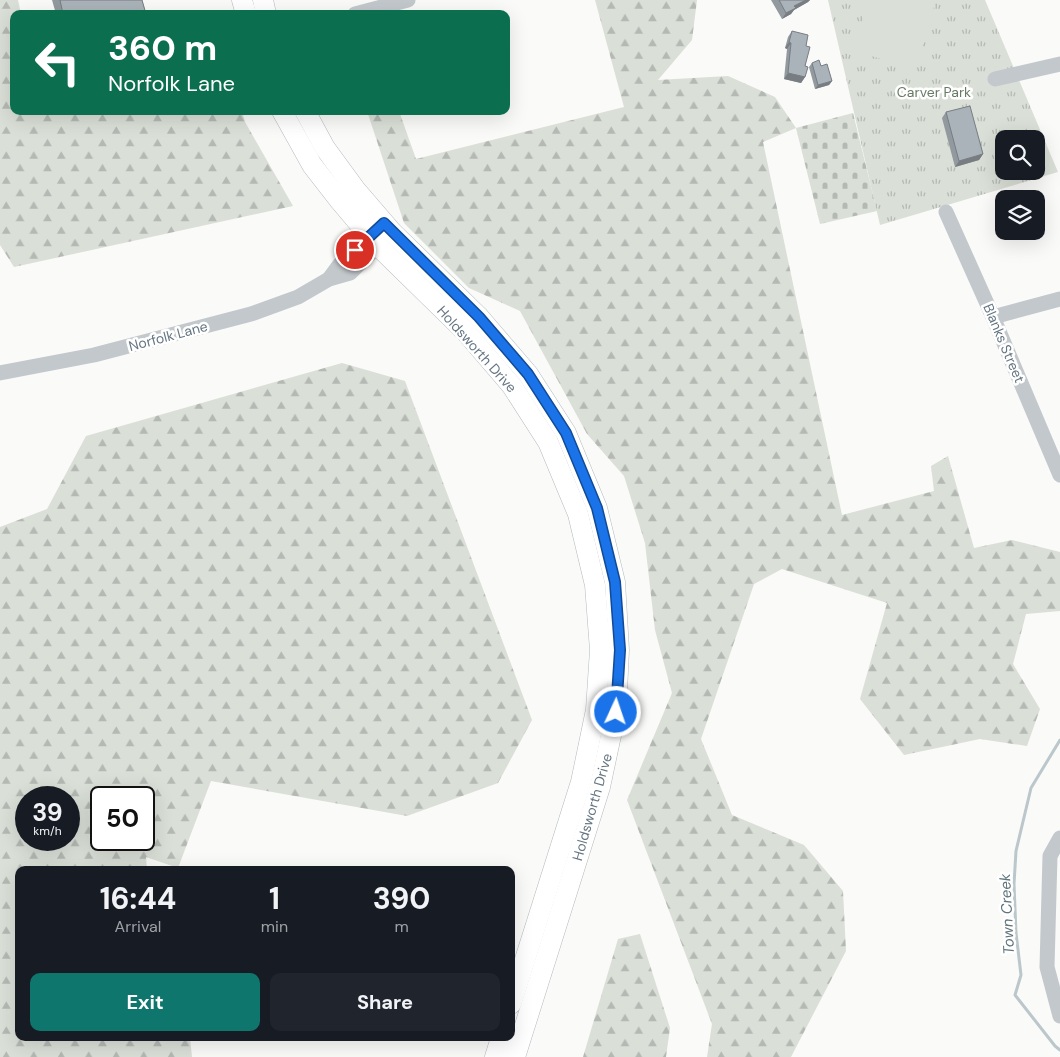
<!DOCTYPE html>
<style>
:root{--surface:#171b24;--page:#20242c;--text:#f1f3f6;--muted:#9ea1a6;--accent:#0f766e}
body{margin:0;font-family:"DM Sans",sans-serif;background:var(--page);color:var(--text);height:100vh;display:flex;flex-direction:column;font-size:19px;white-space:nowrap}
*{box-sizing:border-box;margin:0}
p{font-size:16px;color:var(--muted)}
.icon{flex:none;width:28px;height:28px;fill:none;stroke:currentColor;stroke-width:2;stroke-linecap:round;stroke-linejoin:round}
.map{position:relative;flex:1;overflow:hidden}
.details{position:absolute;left:15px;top:866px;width:500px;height:175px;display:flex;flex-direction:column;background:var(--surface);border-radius:10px;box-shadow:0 5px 20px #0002}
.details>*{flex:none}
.guide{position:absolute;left:10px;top:10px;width:500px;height:105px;border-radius:10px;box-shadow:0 5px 20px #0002;background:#0b6e4f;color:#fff;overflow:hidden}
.buttons{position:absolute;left:995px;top:130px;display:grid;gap:10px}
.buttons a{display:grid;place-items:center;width:50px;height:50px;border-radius:10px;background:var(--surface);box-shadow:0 5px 20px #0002;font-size:25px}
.speed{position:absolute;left:15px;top:786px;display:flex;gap:10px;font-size:25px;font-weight:700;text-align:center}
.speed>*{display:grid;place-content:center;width:65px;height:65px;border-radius:50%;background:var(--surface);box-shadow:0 5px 20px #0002;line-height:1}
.speed small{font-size:12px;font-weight:400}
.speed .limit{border:2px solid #111;border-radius:8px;background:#fff;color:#111}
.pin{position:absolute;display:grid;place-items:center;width:42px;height:42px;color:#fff;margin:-21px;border:2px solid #fff;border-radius:50%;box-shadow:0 1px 5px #0007}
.me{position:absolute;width:55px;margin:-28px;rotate:3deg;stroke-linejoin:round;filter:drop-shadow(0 0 4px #0008)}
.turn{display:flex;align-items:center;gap:18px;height:105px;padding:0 15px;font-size:22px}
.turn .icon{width:65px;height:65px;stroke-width:2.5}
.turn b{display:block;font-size:35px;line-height:42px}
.eta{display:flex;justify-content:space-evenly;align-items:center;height:85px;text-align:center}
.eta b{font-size:30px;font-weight:700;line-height:35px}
.cta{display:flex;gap:10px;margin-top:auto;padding:10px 15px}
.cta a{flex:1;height:58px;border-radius:10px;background:var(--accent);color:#fff;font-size:20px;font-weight:700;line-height:58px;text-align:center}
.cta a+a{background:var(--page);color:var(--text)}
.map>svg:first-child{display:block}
.forest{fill:url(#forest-firs);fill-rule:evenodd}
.cemetery{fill:url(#cemetery-stones)}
.park{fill:url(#park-tufts);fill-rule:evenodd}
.pitch{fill:#dadfd7}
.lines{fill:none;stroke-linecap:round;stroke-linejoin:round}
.stream{stroke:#bbc7cb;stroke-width:3}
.major-casing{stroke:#b5babe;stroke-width:21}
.minor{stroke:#c3c8cc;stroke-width:15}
.major{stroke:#fff;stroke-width:20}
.wall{fill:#929a9f}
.shaded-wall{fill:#777d82}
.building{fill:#aab3b9;stroke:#777d82}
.route-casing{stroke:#114b97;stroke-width:12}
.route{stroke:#1a73e8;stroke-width:9}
.labels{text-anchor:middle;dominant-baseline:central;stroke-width:5;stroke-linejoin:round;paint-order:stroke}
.park-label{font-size:14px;fill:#687a64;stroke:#fff}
.street-label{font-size:14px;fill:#657683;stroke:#fff}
.water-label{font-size:15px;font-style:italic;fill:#60757c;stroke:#fff}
</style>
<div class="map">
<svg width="1060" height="1057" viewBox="0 0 1060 1057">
<defs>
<pattern id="forest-firs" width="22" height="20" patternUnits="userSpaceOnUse" patternTransform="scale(1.25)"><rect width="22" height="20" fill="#dadfd7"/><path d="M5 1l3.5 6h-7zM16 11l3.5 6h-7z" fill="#b4b9b4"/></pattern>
<pattern id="cemetery-stones" width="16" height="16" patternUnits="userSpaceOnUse" patternTransform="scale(1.25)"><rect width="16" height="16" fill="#dadfd7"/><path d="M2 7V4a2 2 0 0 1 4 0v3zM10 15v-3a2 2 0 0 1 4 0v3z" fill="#b4b9b4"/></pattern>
<pattern id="park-tufts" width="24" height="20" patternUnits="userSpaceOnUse" patternTransform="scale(1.25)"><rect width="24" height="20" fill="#dadfd7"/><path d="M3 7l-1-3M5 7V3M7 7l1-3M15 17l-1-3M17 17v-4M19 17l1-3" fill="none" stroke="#b4b9b4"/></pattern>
</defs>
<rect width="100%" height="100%" fill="#fafaf8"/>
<g class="forest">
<polygon points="0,0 18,0 21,14 14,14 14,111 242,111 245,122 293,206 14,267 0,245"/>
<polygon points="595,0 697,0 692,40 658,80 728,76 775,97 796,128 763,142 842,515 934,491 931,466 948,456 974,548 1012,540 1060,552 1060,611 1026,614 1013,664 1040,709 1027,746 980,739 904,755 860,699 887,603 782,569 754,584 701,739 732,815 804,845 843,891 846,951 791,1057 707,1057 712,1024 627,800 672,693 655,630 645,543 624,476 587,434 520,311 469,288 404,223 367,111 399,111 416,159 624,107"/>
<path d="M342,363L405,381L532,720L498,783L407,816L211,781L178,868L146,857L147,870H19V1038H190L192,1057H0V527L47,509L86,436ZM26,798H69V840H26ZM101,798H144V840H101Z"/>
<polygon points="640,934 670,1028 666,1057 583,1057 618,939"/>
</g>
<polygon class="cemetery" points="853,113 877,211 820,224 796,128"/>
<path class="park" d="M828,0H985L1058,172L880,225ZM1004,139H1036V171H1004Z"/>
<polygon class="pitch" points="869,0 936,0 916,69 854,51"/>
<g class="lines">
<polyline class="stream" points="1060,740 1031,788 1016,851 1014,884 1016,933 1021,975 1015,995 1055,1046 1060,1050"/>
<g class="major-casing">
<g id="major">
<polyline points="242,0 246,14"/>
<polyline points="263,0 266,14"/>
<polyline points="282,111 312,165 340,201 378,246 465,331 512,386 548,442 578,514 595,585 600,650 596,710 581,782 511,1004"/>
<polyline points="305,111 325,148 355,189 392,232 479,317 528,374 566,433 597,508 615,582 619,650 616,712 600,787 515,1057"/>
<polyline points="495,1057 501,1038"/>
</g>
</g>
<g class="minor">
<polyline points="355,14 408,0"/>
<polyline points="995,79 1060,64"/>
<polyline points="946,212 993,317 1060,475"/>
<polyline points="329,279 340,264 378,229"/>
<polyline points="993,317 1060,299"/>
<polyline points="0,373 94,355 251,314 298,297 329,279 350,273 384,240"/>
<polyline points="1060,838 1050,856 1047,967 1060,1016"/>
</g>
<use href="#major" class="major"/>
</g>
<g class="wall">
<polygon points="52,0 142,0 146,14 56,14"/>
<polygon points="771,0 810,0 808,2 794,10 791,14 782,19"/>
<polygon points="792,31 806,46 805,77 801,83 784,79 787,49 785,48 788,37"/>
<polygon points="812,63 821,66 832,81 829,85 815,89 809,67"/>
<polygon points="946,112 983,154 979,160 955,167 942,118"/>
</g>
<g class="shaded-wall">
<polygon points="806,0 810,0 808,2 794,10 791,14 782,19 786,13 794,6"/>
<polygon points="789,42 791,43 787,49 785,48"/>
<polygon points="788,73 805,77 801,83 784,79"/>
<polygon points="832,81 829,85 815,89 818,85"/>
<polygon points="983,154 979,160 955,167 959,161"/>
</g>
<g class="building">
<polygon points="60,0 142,0 146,14 63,14"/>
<polygon points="779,0 806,0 794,6 796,8 786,13"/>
<polygon points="792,31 808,35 806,46 810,47 805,66 808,67 805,77 788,73 791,43 789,42"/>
<polygon points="819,60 821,66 827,64 832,81 818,85 812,63"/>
<polygon points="970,106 983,154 959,161 946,112"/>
</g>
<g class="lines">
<g class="route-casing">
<polyline id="route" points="355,250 384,223 479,317 516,360 528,374 566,433 597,508 615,582 620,650 616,712"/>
</g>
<use href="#route" class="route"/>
</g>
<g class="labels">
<g class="park-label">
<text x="934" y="92">Carver Park</text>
</g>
<g class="street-label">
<text transform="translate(168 336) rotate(-15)">Norfolk Lane</text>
<text transform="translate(1004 343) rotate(67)">Blanks Street</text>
<text transform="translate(477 349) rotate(48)">Holdsworth Drive</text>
<text transform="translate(592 807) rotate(-74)">Holdsworth Drive</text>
</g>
<g class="water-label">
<text transform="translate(1007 914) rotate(-93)">Town Creek</text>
</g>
</g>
</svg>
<div class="buttons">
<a><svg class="icon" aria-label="search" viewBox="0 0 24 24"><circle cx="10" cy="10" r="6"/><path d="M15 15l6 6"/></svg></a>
<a><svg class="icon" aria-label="layers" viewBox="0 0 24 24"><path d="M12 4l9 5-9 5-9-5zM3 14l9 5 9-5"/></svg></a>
</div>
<div class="speed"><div>39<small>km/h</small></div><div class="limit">50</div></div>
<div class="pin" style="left:355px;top:250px;background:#d93025"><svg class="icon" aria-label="arrive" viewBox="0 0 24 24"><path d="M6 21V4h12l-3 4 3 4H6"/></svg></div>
<svg class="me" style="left:616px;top:712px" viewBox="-20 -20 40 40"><circle r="17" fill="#1a73e8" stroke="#fff" stroke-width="3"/><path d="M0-11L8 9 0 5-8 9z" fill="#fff"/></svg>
<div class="guide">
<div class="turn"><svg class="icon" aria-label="left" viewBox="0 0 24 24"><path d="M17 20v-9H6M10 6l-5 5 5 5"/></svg><div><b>360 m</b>Norfolk Lane</div></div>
</div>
<section class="details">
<div class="eta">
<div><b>16:44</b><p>Arrival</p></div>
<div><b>1</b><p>min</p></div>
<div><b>390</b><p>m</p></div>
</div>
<div class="cta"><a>Exit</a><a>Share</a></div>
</section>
</div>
